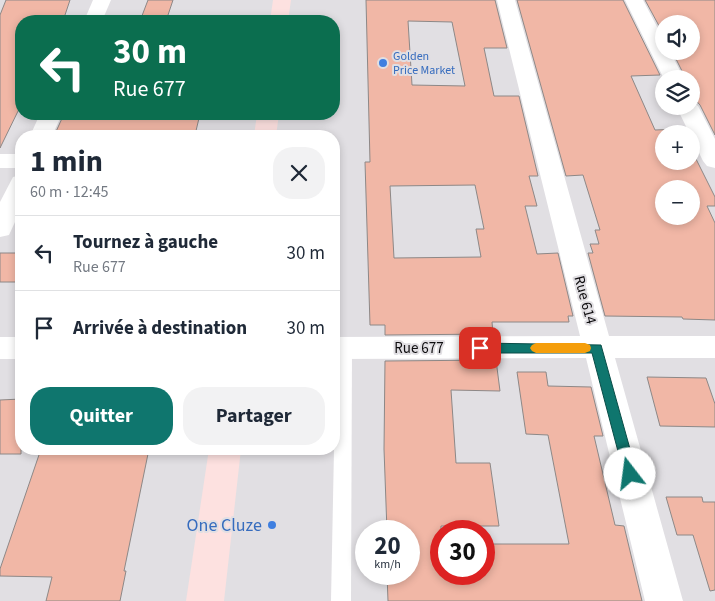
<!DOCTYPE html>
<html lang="fr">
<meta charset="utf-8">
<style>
:root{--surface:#fff;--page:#f2f2f3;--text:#1f2937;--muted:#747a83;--line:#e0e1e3;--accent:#0f766e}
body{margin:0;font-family:"Source Sans 3",sans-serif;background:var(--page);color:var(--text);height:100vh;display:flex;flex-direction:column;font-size:19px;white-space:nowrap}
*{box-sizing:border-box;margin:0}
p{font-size:16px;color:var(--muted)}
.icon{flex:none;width:28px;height:28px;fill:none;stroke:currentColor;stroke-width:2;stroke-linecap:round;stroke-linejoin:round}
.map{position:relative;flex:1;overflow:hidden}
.sheet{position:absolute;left:15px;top:130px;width:325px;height:325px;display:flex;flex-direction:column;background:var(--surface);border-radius:20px;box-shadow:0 2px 8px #0003}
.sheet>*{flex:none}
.guide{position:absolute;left:15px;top:15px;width:325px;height:105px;border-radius:20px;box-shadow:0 2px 8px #0003;background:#0b6e4f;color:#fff;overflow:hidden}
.tools{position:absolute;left:655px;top:15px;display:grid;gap:10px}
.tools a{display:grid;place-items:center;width:45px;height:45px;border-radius:50%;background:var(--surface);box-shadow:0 2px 8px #0003;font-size:25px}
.speed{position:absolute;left:355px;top:520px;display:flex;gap:10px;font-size:25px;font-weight:700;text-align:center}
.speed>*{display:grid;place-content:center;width:65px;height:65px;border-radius:50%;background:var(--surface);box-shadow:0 2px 8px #0003;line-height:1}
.speed small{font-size:12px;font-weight:400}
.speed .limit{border:8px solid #d22;background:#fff;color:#111}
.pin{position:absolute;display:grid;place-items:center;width:42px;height:42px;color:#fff;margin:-21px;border-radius:10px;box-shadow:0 2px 8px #0006}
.me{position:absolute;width:55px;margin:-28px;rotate:345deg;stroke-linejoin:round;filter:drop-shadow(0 0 4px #0008)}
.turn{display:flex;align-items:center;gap:18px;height:105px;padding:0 15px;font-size:22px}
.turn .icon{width:65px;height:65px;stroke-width:2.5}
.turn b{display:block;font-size:35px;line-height:42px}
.round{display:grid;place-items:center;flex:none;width:52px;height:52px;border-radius:20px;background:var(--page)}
.summary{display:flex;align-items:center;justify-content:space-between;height:85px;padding:0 15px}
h1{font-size:30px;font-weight:700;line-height:38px}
.primary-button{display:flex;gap:10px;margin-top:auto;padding:10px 15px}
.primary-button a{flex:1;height:58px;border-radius:20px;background:var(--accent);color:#fff;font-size:20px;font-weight:700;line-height:58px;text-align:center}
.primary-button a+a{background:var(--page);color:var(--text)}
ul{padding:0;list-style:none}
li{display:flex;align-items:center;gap:15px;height:75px;padding:0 15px;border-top:1px solid var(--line)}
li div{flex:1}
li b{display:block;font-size:19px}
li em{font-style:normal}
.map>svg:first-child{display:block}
.building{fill:#f1b7a6;stroke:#8d8887;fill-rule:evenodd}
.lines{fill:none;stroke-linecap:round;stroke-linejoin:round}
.lane{fill:#fff;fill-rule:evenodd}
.street{fill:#fff;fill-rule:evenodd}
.secondary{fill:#fde1e0;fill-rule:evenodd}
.route{fill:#0f766e;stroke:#0a4d48}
.slow{fill:#f59e0b}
.shop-dot{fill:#3f7fe0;stroke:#e1dfe3;stroke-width:2}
.labels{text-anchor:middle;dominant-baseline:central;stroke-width:4;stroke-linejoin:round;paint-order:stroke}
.far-shop-label{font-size:12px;fill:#366cbe;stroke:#e1dfe3;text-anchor:start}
.street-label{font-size:15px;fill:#0f0e10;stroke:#e1dfe3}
.near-shop-label{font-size:18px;fill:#366cbe;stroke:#e1dfe3;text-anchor:end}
</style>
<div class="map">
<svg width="715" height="601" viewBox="0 0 715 601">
<rect width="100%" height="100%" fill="#e1dfe3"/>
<g class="building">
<polygon points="6,0 70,0 63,21 21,21 21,105 0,148 0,15"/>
<polygon points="148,0 173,0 166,21 140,21"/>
<path d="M366,0H495L507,48H484L494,96H519L538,176H529L537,206H525L537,254L558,253L573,316H568L569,322H492L493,334L385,335V325H370L365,162H370ZM408,21L452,22L465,86L412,85ZM475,185L484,229H476L481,257L394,258L390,186Z"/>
<path d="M517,0H623L660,75L631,76L655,130L681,129L683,134H664V161H691V149L715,197V206H707L715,223V320L683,319L682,317L605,316L588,253H593L590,244H599L595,230H600L583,175L566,176ZM664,189H691V216H664Z"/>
<polygon points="645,0 715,0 715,135 700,105 691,95 691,79 686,79 672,51 691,51 691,24 664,24 664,35"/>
<polygon points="64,114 200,114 195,135 54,136"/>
<rect x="0" y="253" width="21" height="29"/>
<polygon points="496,360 500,391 451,390 456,463 490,463 499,526 441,526 441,574 484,574 484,544 569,544 548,435 526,434 517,372 546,372 548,386 591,387 603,436 594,436 615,525 624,526 642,601 388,601 387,574 409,574 409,531 387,531 384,449 385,361"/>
<polygon points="647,377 706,378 715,404 715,427 660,426"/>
<polygon points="21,399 21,454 0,454 0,400"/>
<polygon points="41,449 149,449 124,571 126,571 120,601 46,601 52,577 0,576 0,569"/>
<polygon points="666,497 702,497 703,502 715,502 715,590 710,591 693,535 677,535"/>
</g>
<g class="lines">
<polygon class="lane" points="344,342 350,344 352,348 351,601 331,601 336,348 338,344"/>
<g class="street">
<polygon points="93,0 111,0 102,21 84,21"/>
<polygon points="497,0 515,0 609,336 715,336 715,358 615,358 683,601 645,601 586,358 334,359 334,337 580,336"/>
<polygon points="625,0 643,0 664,40 664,51 670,51 684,79 664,79"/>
<polygon points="691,101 698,106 715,139 715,168 707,166 703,161 676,106 691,106"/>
<polygon points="40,114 62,114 52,136 30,136"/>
<rect x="0" y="154" width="21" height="14"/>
<polygon points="21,175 21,209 9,235 0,237 0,202 13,177"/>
<rect x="0" y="337" width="21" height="22"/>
</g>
<g class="secondary">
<polygon points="273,0 291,0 288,21 270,21"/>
<polygon points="257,114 279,114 276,136 254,136"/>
<polygon points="209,449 241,449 224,601 186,601"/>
</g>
</g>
<polygon class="route" points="480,343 601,345 637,474 635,479 630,480 626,479 624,474 592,353 480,353 476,351 474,348 476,345"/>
<polygon class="slow" points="536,343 585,343 590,345 591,348 590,351 585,353 536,353 532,351 530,348 532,345"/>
<g class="shop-dot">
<circle cx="383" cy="63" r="5"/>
<circle cx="272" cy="525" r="5"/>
</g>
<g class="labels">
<g class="far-shop-label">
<text x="393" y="56">Golden<tspan x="393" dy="14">Price Market</tspan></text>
</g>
<g class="street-label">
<text transform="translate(585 300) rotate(75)">Rue 614</text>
<text x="419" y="348">Rue 677</text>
</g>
<g class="near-shop-label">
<text x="262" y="525">One Cluze</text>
</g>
</g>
</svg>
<div class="tools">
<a><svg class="icon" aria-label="sound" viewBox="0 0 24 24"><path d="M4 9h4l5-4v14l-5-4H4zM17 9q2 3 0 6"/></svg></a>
<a><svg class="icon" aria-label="layers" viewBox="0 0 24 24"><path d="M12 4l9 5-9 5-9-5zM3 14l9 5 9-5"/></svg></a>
<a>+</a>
<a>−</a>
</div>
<div class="speed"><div>20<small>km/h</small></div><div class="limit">30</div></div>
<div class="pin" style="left:480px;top:348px;background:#d93025"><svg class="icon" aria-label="arrive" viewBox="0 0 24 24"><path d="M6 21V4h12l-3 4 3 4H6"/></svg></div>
<svg class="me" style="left:630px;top:474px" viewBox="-20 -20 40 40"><circle r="19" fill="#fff"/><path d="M0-13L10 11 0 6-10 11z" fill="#0f766e"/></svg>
<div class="guide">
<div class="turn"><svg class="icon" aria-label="left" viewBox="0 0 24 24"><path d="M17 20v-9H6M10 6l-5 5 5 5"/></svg><div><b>30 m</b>Rue 677</div></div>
</div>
<section class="sheet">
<div class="summary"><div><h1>1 min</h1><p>60 m · 12:45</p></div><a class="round"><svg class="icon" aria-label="close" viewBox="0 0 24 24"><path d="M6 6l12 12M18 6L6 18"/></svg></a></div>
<ul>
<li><svg class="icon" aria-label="left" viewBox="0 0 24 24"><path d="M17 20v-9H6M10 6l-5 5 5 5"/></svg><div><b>Tournez à gauche</b><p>Rue 677</p></div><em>30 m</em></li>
<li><svg class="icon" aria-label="arrive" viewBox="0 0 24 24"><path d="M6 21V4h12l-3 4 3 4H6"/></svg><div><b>Arrivée à destination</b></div><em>30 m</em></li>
</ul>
<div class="primary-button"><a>Quitter</a><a>Partager</a></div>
</section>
</div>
